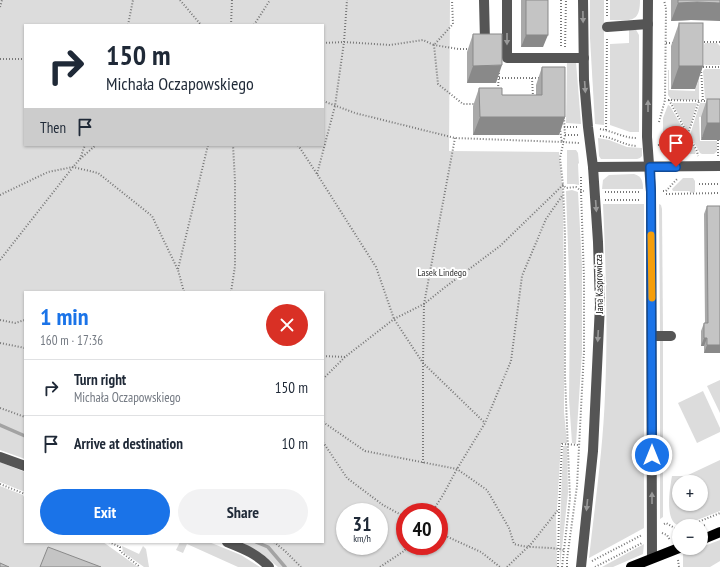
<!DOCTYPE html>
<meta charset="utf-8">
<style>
:root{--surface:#fff;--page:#f2f2f3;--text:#1f2937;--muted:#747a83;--line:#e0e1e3;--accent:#1a73e8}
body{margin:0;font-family:"PT Sans Narrow",sans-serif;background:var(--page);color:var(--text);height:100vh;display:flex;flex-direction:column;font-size:15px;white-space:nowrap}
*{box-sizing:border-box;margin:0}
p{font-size:13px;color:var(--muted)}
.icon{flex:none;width:22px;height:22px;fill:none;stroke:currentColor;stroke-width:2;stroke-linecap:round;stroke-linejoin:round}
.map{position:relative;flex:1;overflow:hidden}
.drawer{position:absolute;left:24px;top:291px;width:300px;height:252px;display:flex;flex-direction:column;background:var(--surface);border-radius:0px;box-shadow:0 1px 3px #0004}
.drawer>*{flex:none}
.top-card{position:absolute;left:24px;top:24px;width:300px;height:122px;border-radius:0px;box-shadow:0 1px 3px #0004;background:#fff;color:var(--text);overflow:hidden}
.buttons{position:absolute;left:672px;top:475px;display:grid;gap:8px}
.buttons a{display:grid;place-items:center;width:36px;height:36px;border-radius:50%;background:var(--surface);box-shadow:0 1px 3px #0004;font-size:20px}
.speed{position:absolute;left:336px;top:503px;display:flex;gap:8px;font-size:20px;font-weight:700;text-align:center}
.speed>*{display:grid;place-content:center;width:52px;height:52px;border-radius:50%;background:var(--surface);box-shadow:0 1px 3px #0004;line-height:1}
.speed small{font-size:10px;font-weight:400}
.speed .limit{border:6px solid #d22;background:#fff;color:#111}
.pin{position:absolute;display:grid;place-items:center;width:34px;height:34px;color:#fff;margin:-41px -17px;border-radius:50% 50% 50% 0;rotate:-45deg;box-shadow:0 0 4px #0007}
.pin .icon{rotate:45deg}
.me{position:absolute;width:44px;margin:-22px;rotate:0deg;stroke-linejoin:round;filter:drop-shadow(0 0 3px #0008)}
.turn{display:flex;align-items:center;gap:14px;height:84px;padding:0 16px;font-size:18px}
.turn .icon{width:52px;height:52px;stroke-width:2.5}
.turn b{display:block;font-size:28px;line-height:34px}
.then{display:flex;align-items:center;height:38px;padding:0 16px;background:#0003;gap:8px;font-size:15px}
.round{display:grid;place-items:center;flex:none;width:42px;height:42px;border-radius:21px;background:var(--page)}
.head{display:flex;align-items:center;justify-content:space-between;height:68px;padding:0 16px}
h1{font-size:24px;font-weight:700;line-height:30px;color:var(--accent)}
.primary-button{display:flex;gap:8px;margin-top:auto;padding:8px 16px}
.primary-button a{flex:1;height:46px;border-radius:24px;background:var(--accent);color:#fff;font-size:16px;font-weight:700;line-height:46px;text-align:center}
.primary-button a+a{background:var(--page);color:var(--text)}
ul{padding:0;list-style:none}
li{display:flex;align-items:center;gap:12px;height:56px;padding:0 16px;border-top:1px solid var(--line)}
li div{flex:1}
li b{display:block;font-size:15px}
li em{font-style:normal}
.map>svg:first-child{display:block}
.green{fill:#dcdcdc;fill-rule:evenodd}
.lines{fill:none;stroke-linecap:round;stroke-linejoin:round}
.stream{stroke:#a3a3a3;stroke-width:3.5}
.path{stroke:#777;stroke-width:2;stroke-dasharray:1 2;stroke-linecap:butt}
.minor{stroke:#555;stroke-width:10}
.major{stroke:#000;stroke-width:10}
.wall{fill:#a9a9a9}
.shaded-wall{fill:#898989}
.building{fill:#c4c4c4;stroke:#898989}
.oneway{fill:#999}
.route-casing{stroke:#114b97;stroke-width:10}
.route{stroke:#1a73e8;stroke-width:7}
.slow{stroke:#f59e0b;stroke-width:7}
.labels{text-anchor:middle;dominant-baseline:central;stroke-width:4;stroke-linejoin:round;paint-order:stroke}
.park-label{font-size:10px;fill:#333;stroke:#fff}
.street-label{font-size:10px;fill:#000;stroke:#fff}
</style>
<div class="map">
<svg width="720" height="567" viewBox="0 0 720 567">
<rect width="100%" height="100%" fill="#fff"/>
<g class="green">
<path d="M0,0H450L449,151L559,152L563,195L564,290V412L567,443H561L557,510L556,515L557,567H278L262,554L241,542H323V292H25V459L0,450ZM25,25H323V145H25ZM345,512H379V546H345ZM405,512H439V546H405Z"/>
<polygon points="590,0 604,0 604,125 595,124 590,38"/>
<path d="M610,0H640C640,24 630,20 610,20Z"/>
<polygon points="635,28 639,35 639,132 630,132 610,125 610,44 629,43 629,30 631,29"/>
<polygon points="705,43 717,43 720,46 720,65 705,65 704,64 704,45"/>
<polygon points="567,62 576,62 581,124 566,123"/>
<polygon points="696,69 699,70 699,100 672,100 668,95 668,70 669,70 669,90 695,91"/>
<polygon points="705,69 720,69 720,99 705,99 703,71"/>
<polygon points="672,103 697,103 688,132"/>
<polygon points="700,103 715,103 715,116 699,117 700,141 717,141 717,151 714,154 702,154 700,153 690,135"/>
<polygon points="668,105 670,106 696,151 695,154 681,154 671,144 663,142 663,118"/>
<polygon points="598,138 609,140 627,147 642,148 642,156 640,158 637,159 601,159 599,156"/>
<polygon points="567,150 576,150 578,153 579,163 578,164 579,185 574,184 567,184"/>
<path d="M634,174C642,176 643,182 643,189H602L603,180L609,175Z"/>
<polygon points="683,178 693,178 695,181 695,192 692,193 689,191 673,191 672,189"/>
<polygon points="572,190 578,192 582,266 582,352 576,444 572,443 569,399 570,302 566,191"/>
<path d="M603,204H644V528L589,558C595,504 603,449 605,395C608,331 606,268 603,204Z"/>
<polygon points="659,204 661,205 662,209 663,333 660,333"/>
<polygon points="663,339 663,517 660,519 660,341"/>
<polygon points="720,380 720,413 707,386"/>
<polygon points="703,391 720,428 720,432 697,443 678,403"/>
<polygon points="563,446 567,446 568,493 560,566 560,529"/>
<path d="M720,460V511L682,526C663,526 670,488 672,476H686ZM679,482H701V504H679Z"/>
<polygon points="0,462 25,472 25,492 0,482"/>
<polygon points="0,486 23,495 25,499 25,542 103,542 138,567 0,567"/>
<polygon points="720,540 720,561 710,567 683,567 683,554"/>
<polygon points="180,542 209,542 241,555 260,567 238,567 187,544 183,553 176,550"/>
<polygon points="644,544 643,554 613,567 602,567"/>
<polygon points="122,546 139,554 143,546 146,549 149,567 144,567 123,552"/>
</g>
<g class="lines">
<g class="stream">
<polyline points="0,425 25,436"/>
<polyline points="256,542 268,547 285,567"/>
</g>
<g class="path">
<polyline points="180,0 201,25"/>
<polyline points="561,0 561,48"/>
<polyline points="607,0 607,17"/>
<polyline points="0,7 2,0"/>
<polyline points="128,25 133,0"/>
<polyline points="231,25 232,0"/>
<polyline points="254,25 270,0"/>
<polyline points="701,42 720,42"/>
<polyline points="323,43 344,42 390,45 423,40 434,45 453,24 452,0"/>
<polyline points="666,43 674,43"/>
<polyline points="565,47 566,0"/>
<polyline points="470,49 458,49 434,45 438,84 463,104 476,104"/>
<polyline points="0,59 25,59"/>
<polyline points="700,67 720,67"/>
<polyline points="701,69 703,101"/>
<polyline points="499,78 540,78"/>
<polyline points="532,78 533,97"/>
<polyline points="498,89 499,72"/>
<polyline points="668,100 708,101"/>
<polyline points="669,100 697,151 698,156"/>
<polyline points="323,101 355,113 455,138 562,142"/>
<polyline points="659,122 665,100 666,9 664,0"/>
<polyline points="564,127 577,127"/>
<polyline points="560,128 561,137 562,142 579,143"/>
<path d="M600,129C612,131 624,138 636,138"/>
<polyline points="606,130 607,37"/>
<polyline points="688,134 699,101"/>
<polyline points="565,135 578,135"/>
<path d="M600,136C613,137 623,145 636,146"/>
<polyline points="718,140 718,156"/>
<polyline points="298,145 317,174 376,267 394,319 423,363 485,423"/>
<polyline points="658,145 667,144 678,154"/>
<polyline points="80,159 85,145"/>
<polyline points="317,174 335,106 344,42 347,0"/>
<polyline points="699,184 720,184"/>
<polyline points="663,191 666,191 678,178"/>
<polyline points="605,192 640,192"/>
<polyline points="666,194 720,193"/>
<polyline points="0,195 48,172 73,167 98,173 152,216 178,270 184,292"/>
<polyline points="605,200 641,200"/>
<polyline points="0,260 73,167 80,159 96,145"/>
<polyline points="178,269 208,145"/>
<polyline points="231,292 235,266 235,181 233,145"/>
<polyline points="0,320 15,323 25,320"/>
<polyline points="0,343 25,348"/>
<polyline points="323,356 345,357"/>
<polyline points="323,379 345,357 394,319 424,304 444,288 500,246 563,185 566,188 576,187 581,191 584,191"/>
<polyline points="0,408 25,417"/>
<path d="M323,422L365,451L457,469L487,490L509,528L514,544C530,549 547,546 564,550"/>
<polyline points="323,442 347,478 383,505 405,517"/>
<polyline points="423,463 423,363 424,304 455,138"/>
<polyline points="0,484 25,494"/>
<polyline points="432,512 443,495 457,469 485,423 511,361 522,276 546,219 562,196"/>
<polyline points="664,524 666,523 678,530 678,537"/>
<polyline points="688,526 720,513"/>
<polyline points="701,526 706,525"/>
<polyline points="439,533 481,552 500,567"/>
<polyline points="662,533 667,535 670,540"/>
<polyline points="109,542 120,547 120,551 140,567"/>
<polyline points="274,542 285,551 301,567"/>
<polyline points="678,560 679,567"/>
<polyline points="592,561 642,535"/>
<polyline points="380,567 404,551 408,546"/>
<polyline points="507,567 531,544 558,510"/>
<polyline points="558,567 559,509 562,444 579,445"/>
<polyline points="562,567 564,550 570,498 565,377 565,235 563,185 560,158 565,135 564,118"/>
<polyline points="567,567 567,559 577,486 584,351 584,278 581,191 581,177"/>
<polyline points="595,567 642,543"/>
</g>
<g class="minor">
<polyline points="484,0 485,41"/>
<polyline points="507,0 507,58 584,58"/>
<polyline points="648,0 647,137 651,192 652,558"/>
<polyline points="607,27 648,24"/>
<polyline points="593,167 720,166"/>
<polyline points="652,336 671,336"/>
<polyline points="0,457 25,466"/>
<path d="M227,542C242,548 258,554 269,567"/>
<polyline points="581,567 593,451 600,305 598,242 593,167 588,127 584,80 583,0"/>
</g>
<g class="major">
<polyline points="701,540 720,532"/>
<polyline points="631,567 679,548"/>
</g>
</g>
<g class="wall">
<polygon points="521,0 548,0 543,47 521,47"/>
<polygon points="671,0 720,0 691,20 671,21"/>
<polygon points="679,23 703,66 695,89 671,89 671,46"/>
<polygon points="473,34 496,83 467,83 467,52"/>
<polygon points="542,67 565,117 559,135 473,135 473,106 479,88 502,95 536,95 536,85"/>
<polygon points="707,99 720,99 701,140 701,117"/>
<polygon points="707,206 720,206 720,353 704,353 704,346 701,346 701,331 704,323 705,323 704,214"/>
</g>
<g class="shaded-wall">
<polygon points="697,2 720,3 720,21 691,20 671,21 678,3"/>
<polygon points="526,35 548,35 543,47 521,47"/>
<polygon points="502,65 496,83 467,83 473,66"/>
<polygon points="679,66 703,66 695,89 671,89"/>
<polygon points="480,117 565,117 559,135 473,135"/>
<polygon points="707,123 720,123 720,140 701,140"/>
<polygon points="704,338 707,338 704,346 701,346"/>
<polygon points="707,345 720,345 720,353 704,353"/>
</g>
<g class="building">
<rect x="526" y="0" width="22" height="35"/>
<polygon points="678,0 720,0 720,3 697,2 678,3"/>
<rect x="679" y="23" width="24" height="43"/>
<polygon points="473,34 502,34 502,65 473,66"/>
<polygon points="542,67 565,67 565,117 480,117 479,88 502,88 502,95 542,95"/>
<rect x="707" y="99" width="13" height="24"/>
<polygon points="707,206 720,206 720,345 707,345 707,338 704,338 704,323 708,323"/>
<polygon points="48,547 101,567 40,567"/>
<polygon points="0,563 9,567 0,567"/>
</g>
<defs><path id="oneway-solid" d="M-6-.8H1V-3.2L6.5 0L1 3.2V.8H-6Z"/></defs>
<g class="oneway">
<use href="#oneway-solid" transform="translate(583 17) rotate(89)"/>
<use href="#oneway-solid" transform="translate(507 39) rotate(90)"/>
<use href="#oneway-solid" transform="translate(585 87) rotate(86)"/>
<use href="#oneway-solid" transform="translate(648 106) rotate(-90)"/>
<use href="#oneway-solid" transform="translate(596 206) rotate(86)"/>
<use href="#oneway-solid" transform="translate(598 336) rotate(93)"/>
<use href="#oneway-solid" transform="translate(652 498) rotate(-90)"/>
<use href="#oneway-solid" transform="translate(587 505) rotate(96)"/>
</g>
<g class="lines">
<g class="route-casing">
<polyline id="route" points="652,455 651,192 650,167 676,167"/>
</g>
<use href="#route" class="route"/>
<polyline class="slow" points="651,235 652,298"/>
</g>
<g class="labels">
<g class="park-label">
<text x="442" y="272">Lasek Lindego</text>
</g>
<g class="street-label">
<text transform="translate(599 284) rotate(-91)">Jana Kasprowicza</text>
</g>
</g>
</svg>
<div class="buttons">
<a>+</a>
<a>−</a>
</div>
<div class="speed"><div>31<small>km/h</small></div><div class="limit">40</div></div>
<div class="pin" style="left:676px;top:167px;background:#d93025"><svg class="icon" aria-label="arrive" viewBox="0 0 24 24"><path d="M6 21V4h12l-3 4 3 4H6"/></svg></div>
<svg class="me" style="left:652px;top:455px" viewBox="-20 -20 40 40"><circle r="17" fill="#1a73e8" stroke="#fff" stroke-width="3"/><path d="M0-11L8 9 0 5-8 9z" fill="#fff"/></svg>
<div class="top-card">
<div class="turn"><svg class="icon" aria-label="right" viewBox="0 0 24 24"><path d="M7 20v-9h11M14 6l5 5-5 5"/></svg><div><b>150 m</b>Michała Oczapowskiego</div></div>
<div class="then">Then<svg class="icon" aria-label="arrive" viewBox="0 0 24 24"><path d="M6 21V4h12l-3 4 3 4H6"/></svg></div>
</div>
<section class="drawer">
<div class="head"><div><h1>1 min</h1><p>160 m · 17:36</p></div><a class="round" style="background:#d93025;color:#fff"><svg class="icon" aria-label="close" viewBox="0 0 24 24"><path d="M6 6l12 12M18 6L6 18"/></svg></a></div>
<ul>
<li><svg class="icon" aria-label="right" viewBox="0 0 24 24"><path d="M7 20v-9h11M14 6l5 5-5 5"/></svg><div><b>Turn right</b><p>Michała Oczapowskiego</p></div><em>150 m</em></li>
<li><svg class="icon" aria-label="arrive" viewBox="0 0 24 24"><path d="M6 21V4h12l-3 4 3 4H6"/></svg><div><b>Arrive at destination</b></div><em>10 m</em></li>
</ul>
<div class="primary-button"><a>Exit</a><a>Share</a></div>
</section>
</div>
